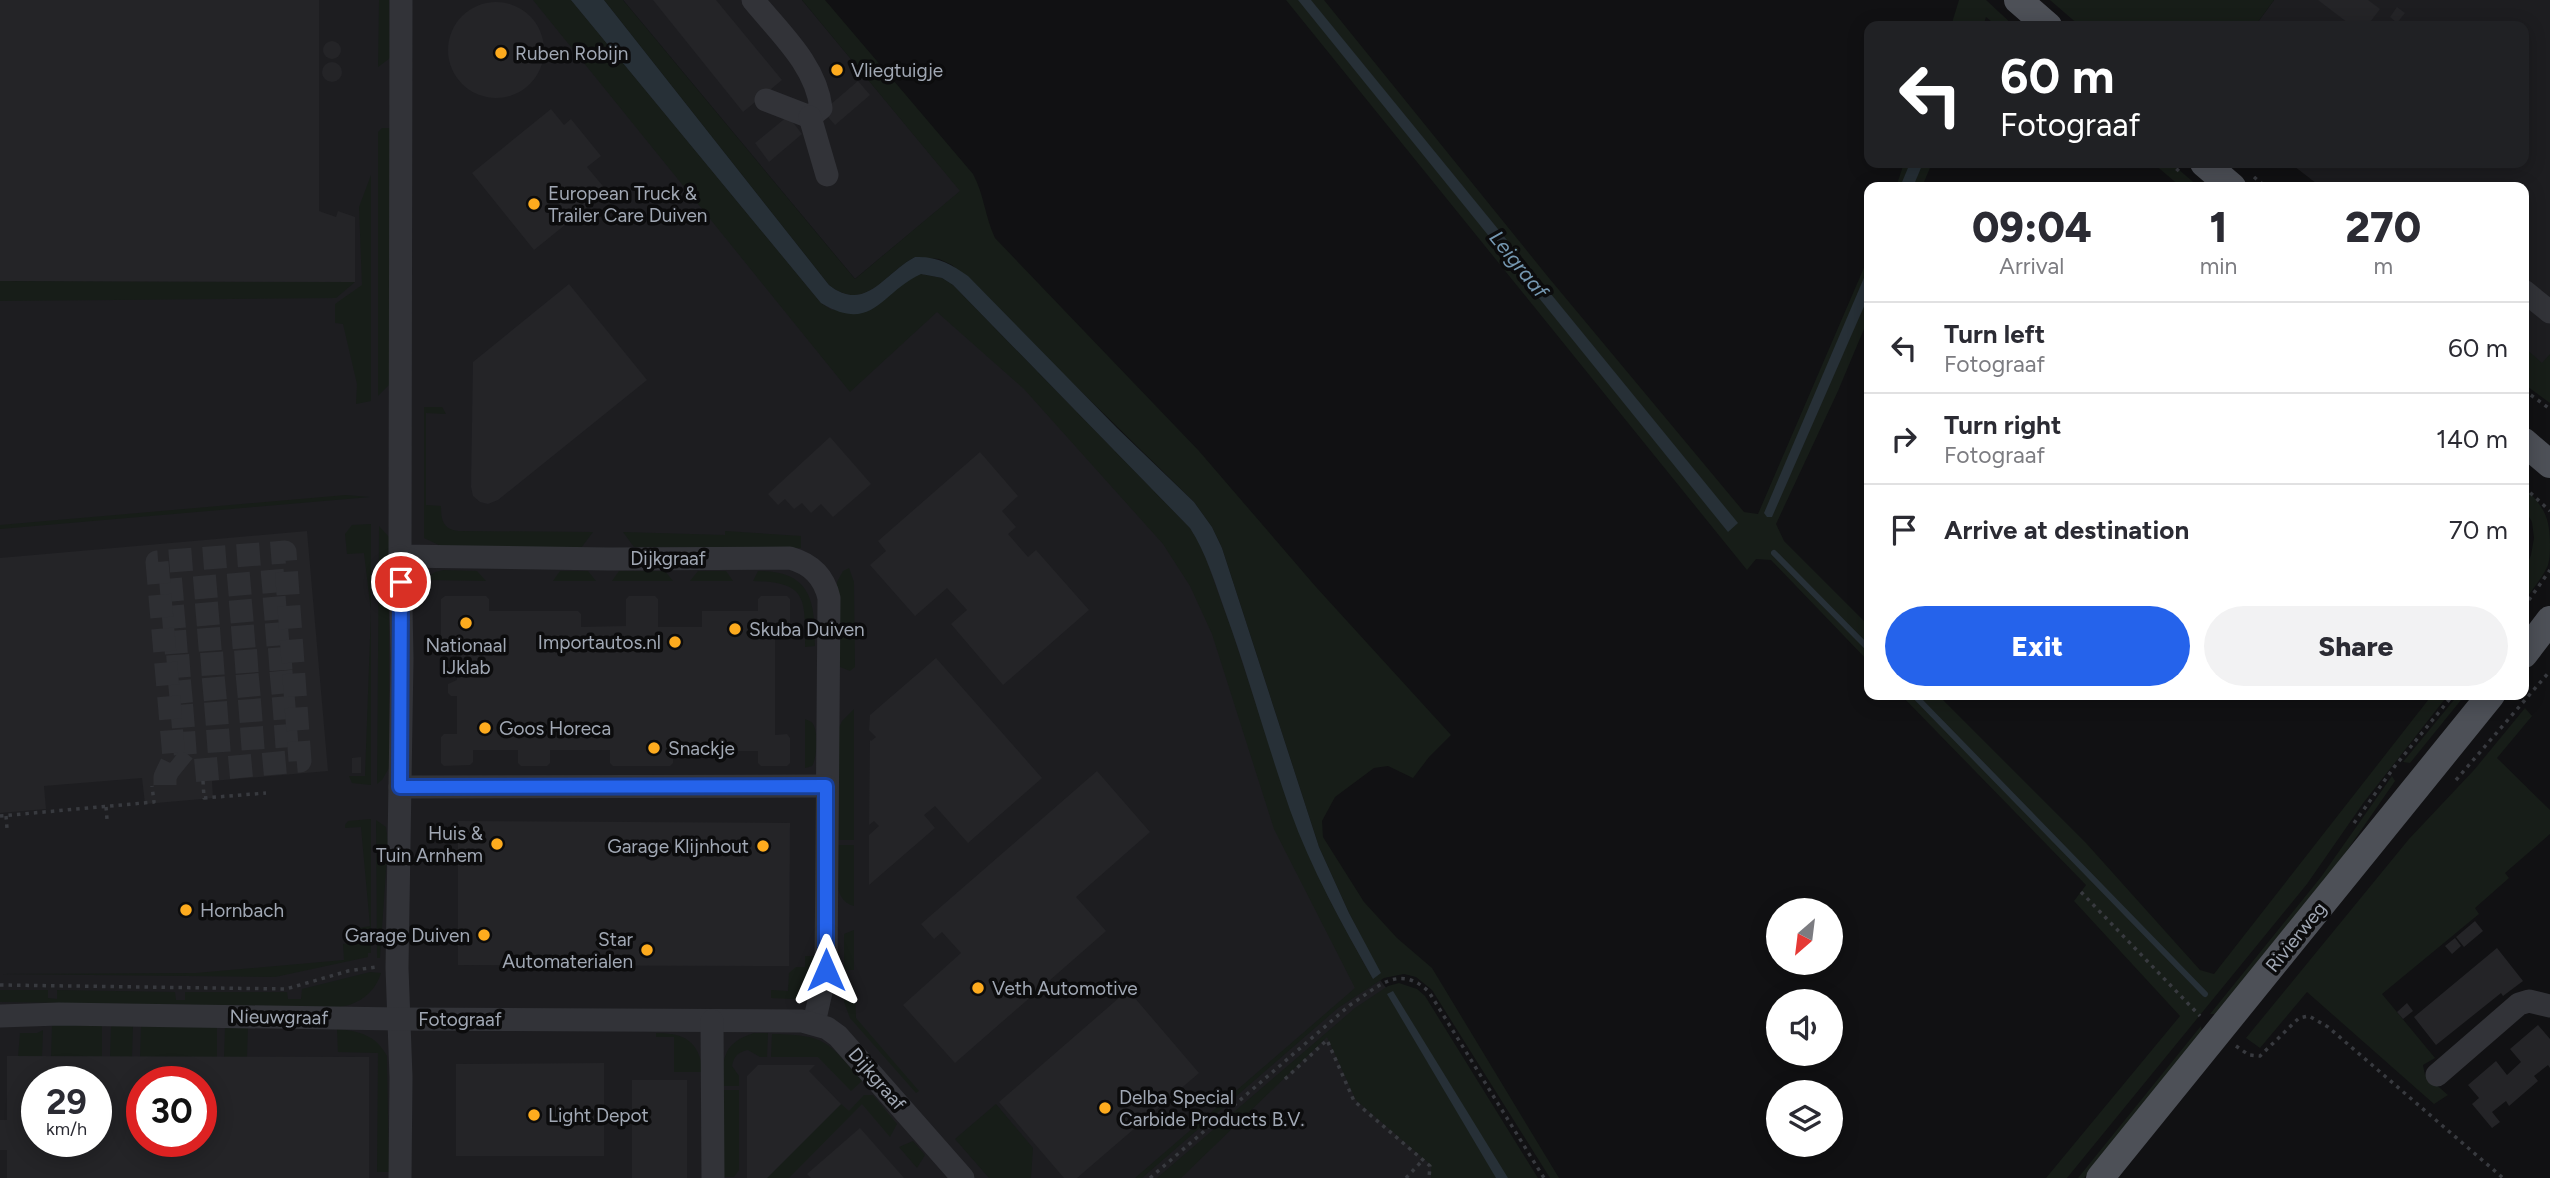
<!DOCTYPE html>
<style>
:root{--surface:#fff;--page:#f2f2f3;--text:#2b2b33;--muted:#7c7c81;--line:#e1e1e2;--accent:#2563eb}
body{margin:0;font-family:Figtree,sans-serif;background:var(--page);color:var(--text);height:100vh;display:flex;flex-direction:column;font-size:26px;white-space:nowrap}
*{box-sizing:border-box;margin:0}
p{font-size:23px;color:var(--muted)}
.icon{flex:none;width:38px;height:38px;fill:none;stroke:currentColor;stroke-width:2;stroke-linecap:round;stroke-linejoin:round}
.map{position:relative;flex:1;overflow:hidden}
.sheet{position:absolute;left:1864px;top:182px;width:665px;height:518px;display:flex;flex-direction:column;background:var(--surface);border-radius:14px;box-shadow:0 4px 18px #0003}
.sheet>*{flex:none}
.top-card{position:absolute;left:1864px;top:21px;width:665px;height:147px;border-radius:14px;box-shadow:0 4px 18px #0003;background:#202124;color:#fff;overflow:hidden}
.needle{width:46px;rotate:208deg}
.tools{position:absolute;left:1766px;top:898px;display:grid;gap:14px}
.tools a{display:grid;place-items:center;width:77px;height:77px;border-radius:50%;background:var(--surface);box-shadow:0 4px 18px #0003;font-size:35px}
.speed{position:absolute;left:21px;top:1066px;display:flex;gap:14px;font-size:35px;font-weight:700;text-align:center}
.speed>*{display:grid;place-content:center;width:91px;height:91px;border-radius:50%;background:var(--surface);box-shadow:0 4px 18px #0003;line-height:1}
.speed small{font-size:18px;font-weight:400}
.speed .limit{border:10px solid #d22;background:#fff;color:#111}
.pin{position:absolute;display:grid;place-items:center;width:60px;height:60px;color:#fff;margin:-30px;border:4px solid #fff;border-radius:50%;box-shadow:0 2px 7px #0007}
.me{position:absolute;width:77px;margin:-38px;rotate:0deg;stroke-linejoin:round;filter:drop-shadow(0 0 5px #0008)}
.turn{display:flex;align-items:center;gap:24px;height:147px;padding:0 21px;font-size:32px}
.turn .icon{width:91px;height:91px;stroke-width:2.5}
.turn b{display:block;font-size:49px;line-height:60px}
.eta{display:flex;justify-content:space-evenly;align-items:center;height:119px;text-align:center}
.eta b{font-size:42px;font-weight:800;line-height:49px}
.action{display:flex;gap:14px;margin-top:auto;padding:14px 21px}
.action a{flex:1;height:80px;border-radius:42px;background:var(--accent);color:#fff;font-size:28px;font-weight:800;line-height:80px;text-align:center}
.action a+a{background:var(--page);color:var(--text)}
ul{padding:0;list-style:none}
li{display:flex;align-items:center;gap:21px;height:91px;padding:0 21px;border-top:2px solid var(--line)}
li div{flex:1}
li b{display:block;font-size:26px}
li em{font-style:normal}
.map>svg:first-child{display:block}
.built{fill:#1d1d20;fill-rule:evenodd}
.green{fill:#171d18}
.water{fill:#273037}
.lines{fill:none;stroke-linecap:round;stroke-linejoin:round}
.stream{stroke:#273037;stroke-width:6}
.building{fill:#242427;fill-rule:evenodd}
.minor-tunnel{stroke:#2e2f33;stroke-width:23;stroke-dasharray:23 11;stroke-linecap:butt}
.path{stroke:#383a3f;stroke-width:3.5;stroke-dasharray:3.5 5;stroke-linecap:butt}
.minor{stroke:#323338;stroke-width:23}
.major{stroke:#4d5057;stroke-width:28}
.route-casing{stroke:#184099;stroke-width:18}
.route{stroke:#2563eb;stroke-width:12}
.poi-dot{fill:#fdab1e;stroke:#0c0c0d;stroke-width:2.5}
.labels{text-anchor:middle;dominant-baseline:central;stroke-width:7;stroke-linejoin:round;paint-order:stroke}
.poi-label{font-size:19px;fill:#a1a8b4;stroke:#0c0c0d;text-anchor:start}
.street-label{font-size:19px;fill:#a1a8b4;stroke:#0c0c0d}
.water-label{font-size:21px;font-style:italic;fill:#7598b2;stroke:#0c0c0d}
</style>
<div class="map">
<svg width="2550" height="1178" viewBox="0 0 2550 1178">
<rect width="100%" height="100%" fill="#111113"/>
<g class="built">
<path d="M0,0H588L828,298L916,267L1188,506L1306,832L1377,976L1391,994L1502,1178H0ZM37,1082H96V1141H37ZM142,1082H201V1141H142Z"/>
<polygon points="623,0 802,0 961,191 855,279"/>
<polygon points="2274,0 2550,0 2550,374 2524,352 2524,187 2321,187 2290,163 2524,163 2524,26 2255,26"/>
</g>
<g class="green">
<polygon points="379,0 389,0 390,58 378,67"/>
<path d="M533,0H571L821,303L832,310L921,274L942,278L953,285L1190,528L1201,545L1233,634L1291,812L1329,899L1372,978L1380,973L1349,913L1319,847L1222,548L1212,527L1194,502L952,265L939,259L915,257C884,273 866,314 829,285L604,0H623L855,279L960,191L802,0H825L973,174C984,194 985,217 995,238L1199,451L1316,587L1451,735L1429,757L1413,778L1388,766L1374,768L1335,797L1322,821L1323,837L1364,902L1397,938L1432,968L1559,1178H1550L1432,990L1416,977L1404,974L1384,978L1338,1008L1142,1178H1135L1355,988L1274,829L1212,634L1190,586L1163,544L1024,389L937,312L850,392Z"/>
<polygon points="1286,0 1324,0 1549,278 1744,512 1758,514 1869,256 1869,317 1838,391 1776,524 1784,541 1869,626 1869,662 1771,560 1756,559 1747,570"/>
<polygon points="1959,0 1986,0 2014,26 1997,26 1986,17 1983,26 1951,26"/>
<polygon points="2050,0 2274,0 2255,26 2080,26"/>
<polygon points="382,128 390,128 389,385 378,396 378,132"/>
<polygon points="1904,163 1932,163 1922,187 1896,187"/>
<polygon points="2153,163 2171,163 2199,187 2181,187"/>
<polygon points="371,175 371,401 356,404 357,384 343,324 335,323 335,304 362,285 359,207"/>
<polygon points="0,281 355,282 336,298 0,301"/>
<polygon points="2524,347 2542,363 2550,354 2550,403 2524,384"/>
<path d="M424,407H442L446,414L426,413V505L441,506C441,520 443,529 458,531L593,532L581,548L441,546L424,538Z"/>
<path d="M2524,487C2543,506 2550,516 2550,544C2550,551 2550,558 2548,565C2542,579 2532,590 2524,601V573L2531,555L2534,538L2532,522L2524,508Z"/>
<polygon points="346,495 370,497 0,529 0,525"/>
<polygon points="371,524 371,785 352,783 349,776 365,776 371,611 364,553 347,554 345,534 352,525"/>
<polygon points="379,526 389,537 389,768 382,780 377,784"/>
<polygon points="725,531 801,536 801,548 634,547 623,532 725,535"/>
<polygon points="849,568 854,582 855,667 850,671 838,666 837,582 843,571"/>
<polygon points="443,570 477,571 486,581 424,580 435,572"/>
<polygon points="560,571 588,571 596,581 553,581"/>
<polygon points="619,571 665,571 673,581 612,581"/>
<polygon points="698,571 726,571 733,581 690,581"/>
<path d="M758,571C812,571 815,602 815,646L805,647C805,599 808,582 753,581Z"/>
<polygon points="1901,695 1938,695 2086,843 2200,970 2214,974 2432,695 2448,695 2364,802 2307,884 2067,1178 2046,1178 2180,1016 2074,901 2086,885"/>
<polygon points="2458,695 2465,695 2410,763 2403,762"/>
<polygon points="2525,708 2532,716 2497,758 2550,810 2550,834 2505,873 2509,878 2475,908 2479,914 2382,994 2435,1058 2423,1065 2425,1075 2448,1095 2434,1104 2307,992 2260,1048 2246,1038 2409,839 2474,770"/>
<polygon points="854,709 854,840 838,840 838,730 842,721"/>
<path d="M805,719C809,721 812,721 814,726C818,735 817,758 812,766L805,768Z"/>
<polygon points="2392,776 2395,781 2344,855 2215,1014 2210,1014 2321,877"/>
<polygon points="371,819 371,953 368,953 368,957 275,977 0,974 196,973 344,960 343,944 351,943 355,938 354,929 370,926 361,827 345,828 345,825 348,821"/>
<polygon points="376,820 386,827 388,841 380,958 377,958"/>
<path d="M838,845H854V906C830,900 838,865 838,845Z"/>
<polygon points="854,930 854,970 844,970 844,934"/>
<path d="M805,956H814C814,975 808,986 795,999L771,998V990L788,991L789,973L796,967H805Z"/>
<path d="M370,972L381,973C375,992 360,1004 340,1007L0,1002V990H48V998L57,999V990L175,992L176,1000H185V992H287L288,999H301L302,989Z"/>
<polygon points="1399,983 1417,989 1425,996 1538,1178 1431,1178 1431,1165 1356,1100 1327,1037 1181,1178 1157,1178 1355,1008 1388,986"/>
<polygon points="845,991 855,991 856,1018 919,1091 916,1093 850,1018 844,1002"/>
<polygon points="54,1025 102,1025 102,1057 51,1057 52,1026"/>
<polygon points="111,1025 133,1026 132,1057 110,1057"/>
<polygon points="141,1026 217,1027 217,1057 140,1057"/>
<polygon points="2201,1026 2202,1032 2084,1178 2078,1178"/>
<polygon points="225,1027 248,1027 247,1057 224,1057"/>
<path d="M337,1029C359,1031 376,1035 387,1056L389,1172H377L378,1053L338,1052Z"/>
<polygon points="43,1030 42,1057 18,1057 20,1033 37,1033"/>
<path d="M656,1033C685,1033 699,1041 703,1072H674V1037H656Z"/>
<path d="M754,1033H768L767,1057H760L748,1050C738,1052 734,1056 732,1066L739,1076V1086H722C723,1057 723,1043 754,1033Z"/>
<path d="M772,1034C827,1035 827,1041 862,1081L851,1091L818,1057H771Z"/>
<polygon points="723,1090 739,1090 739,1170 734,1177 721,1177"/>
<polygon points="864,1095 873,1095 897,1124 890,1137 862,1104 789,1178 767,1178 841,1104 849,1111"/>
<polygon points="996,1104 1033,1148 1031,1178 989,1178 955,1139"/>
<polygon points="913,1141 925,1155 917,1168 899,1147"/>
</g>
<g class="water">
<path d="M571,0H604L829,285C866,314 884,273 915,257C937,256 951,264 968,276L1117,428L1194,502L1212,527L1222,548L1319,847L1349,913L1381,973L1373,979C1342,924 1311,869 1290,810C1267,744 1249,677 1225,611C1215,583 1206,553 1190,528L953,285L942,278L921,274C880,293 873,334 821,303Z"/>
<polygon points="1298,0 1311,0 1738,523 1728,532"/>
<polygon points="1910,163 1923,163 1913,187 1900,187"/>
<polygon points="1869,266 1869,295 1772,517 1767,517 1764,513"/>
<polygon points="1393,991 1508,1178 1496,1178 1387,994"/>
</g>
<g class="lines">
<g class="stream">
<polyline points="1774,553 1869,649"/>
<polyline points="1914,695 2205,994"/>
</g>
</g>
<g class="building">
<polygon points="0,0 319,0 319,211 336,217 338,211 355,217 355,282 0,281"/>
<polygon points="653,0 716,0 782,80 743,112"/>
<polygon points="2318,0 2368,0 2380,9 2367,26 2352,26"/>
<circle cx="496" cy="50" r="48"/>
<polygon points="2397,7 2405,13 2397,23 2390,17"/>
<circle cx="332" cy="50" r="9"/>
<circle cx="332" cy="72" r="10"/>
<polygon points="858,81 870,95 835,125 823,111"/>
<polygon points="551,109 564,125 571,119 601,156 587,167 607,191 534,250 472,173"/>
<polygon points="788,116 802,134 769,162 755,143"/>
<polygon points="569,284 647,380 498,500 488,504 480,502 473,496 471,487 473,362"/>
<polygon points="830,437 871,484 833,517 821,504 811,513 802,503 794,509 785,499 778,505 768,494"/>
<polygon points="980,452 1018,496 1002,511 1016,527 1008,534 1028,557 1036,550 1089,610 1003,685 951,624 967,610 947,588 915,616 870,565 886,551 878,541"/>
<polygon points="307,531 328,771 212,781 213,798 145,804 142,778 44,786 46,809 0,813 0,558"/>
<polygon points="445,596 486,596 489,599 489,611 578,611 581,614 581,627 626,626 626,599 629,596 655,596 658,599 658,627 702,627 702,611 758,611 758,599 761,596 787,596 790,599 790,625 787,628 775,628 775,735 787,734 790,738 790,763 787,766 761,766 758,763 758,751 673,751 673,763 670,766 613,766 610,763 610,750 550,750 550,763 547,766 521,766 518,763 518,750 473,750 473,762 470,765 444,766 441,763 441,737 444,734 457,734 457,696 451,696 448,693 448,684 457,680 457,643 444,643 441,640 441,599"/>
<polygon points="936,658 1042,778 968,843 935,806 924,815 935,828 869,885 869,835 879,826 874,821 869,825 870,740 871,741 876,737 869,730 870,715"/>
<polygon points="361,757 361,773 352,773 352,758"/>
<polygon points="1097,771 1150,832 1076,897 1106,931 955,1063 903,1005 961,953 942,932 934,939 921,924"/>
<polygon points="458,821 790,823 789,966 458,965"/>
<polygon points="2475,921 2483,931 2464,947 2456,937"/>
<polygon points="2455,938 2461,946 2452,954 2445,946"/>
<polygon points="2497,948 2523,981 2503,996 2501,993 2436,1045 2414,1017"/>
<polygon points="1128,990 1199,1073 1077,1178 1064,1178 999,1102"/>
<polygon points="2407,1003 2413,1011 2403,1019 2397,1012"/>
<polygon points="2538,1025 2550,1039 2550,1068 2548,1065 2534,1076 2538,1081 2509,1106 2506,1101 2492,1112 2500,1122 2492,1128 2472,1104 2479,1098 2468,1085 2496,1061 2507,1075 2521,1062 2510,1049"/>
<path d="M7,1056L369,1057V1178H7V1150H0V1120H7ZM37,1082H96V1141H37ZM142,1082H201V1141H142Z"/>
<polygon points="604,1063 604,1156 456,1156 456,1064"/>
<polygon points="758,1065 815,1065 809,1071 841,1104 767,1178 747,1178 747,1076"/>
<rect x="632" y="1080" width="55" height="98"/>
<polygon points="860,1128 904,1178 811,1178 807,1174"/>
</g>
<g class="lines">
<g class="minor-tunnel">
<polyline points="160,591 287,580"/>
<polyline points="162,618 289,607"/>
<polyline points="164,643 291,633"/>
<polyline points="167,667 293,658"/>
<polyline points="169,693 295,681"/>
<polyline points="171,717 296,707"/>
<polyline points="173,744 298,735"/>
<polyline points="165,785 165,777 174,758 157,562 285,552 300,761 190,771 174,758"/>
</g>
<g class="path">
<polyline points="2170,163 2181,173"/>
<polyline points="2254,177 2266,187"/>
<polyline points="2524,390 2550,409"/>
<polyline points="2524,487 2550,511"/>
<polyline points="2524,607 2550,570"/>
<polyline points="2456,780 2550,671"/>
<polyline points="203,781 204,798 266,793"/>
<polyline points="106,807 107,819"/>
<polyline points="0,816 154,802 152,786"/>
<polyline points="6,816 7,828"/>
<polyline points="2354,823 2395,766 2453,695"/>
<polyline points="2081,892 2200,1016"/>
<polyline points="0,985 286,989 348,971 376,967"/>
<polyline points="2236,1046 2249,1055 2260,1056 2299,1018 2309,1016 2328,1027 2503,1178"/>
<polyline points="1285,1079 1327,1040 1354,1101 1430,1166 1429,1178"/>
<path d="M1150,1178L1350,1005C1378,987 1399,963 1429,992L1544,1178"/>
<polyline points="1406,1178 1422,1161"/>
</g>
<g class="minor">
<path d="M401,0L400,556L609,559L790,558C811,564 824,576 829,598L826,970L814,1023"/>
<path d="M753,0C780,33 816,65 821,108L810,117L766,100"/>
<polyline points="810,117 827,175"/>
<polyline points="2524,291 2550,312"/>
<polyline points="400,556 402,659 397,968 401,1077 400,1178"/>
<polyline points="400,787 826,786"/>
<polyline points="0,1016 59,1014 399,1019 802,1021 827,1028 838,1036 963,1178"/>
<polyline points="712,1021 713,1178"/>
<polyline points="2437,1075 2519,1004 2529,1001 2550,1006"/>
</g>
<g class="major">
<polyline points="2018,0 2048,26"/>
<polyline points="2204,163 2232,187"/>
<polyline points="2524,442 2550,464"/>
<polyline points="2524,654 2550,620"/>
<polyline points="2100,1178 2491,695"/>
</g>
</g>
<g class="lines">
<g class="route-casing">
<polyline id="route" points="401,582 400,787 826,786 826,970"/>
</g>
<use href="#route" class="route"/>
</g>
<g class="poi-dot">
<circle cx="501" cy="53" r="7"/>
<circle cx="837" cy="70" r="7"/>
<circle cx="534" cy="204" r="7"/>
<circle cx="466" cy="623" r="7"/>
<circle cx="735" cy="629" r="7"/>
<circle cx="675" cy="642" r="7"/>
<circle cx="485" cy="728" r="7"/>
<circle cx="654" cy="748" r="7"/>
<circle cx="497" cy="844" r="7"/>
<circle cx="763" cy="846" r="7"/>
<circle cx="186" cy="910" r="7"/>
<circle cx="484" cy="935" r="7"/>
<circle cx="647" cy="950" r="7"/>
<circle cx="978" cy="988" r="7"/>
<circle cx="1105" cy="1108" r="7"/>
<circle cx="534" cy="1115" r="7"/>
</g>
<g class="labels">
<g class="poi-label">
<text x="515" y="53">Ruben Robijn</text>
<text x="851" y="70">Vliegtuigje</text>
<text x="548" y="193">European Truck &amp;<tspan x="548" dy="22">Trailer Care Duiven</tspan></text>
<text x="749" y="629">Skuba Duiven</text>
<text x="661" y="642" text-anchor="end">Importautos.nl</text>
<text x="466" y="645" text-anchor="middle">Nationaal<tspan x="466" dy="22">IJklab</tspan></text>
<text x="499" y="728">Goos Horeca</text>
<text x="668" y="748">Snackje</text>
<text x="483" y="833" text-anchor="end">Huis &amp;<tspan x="483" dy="22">Tuin Arnhem</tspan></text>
<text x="749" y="846" text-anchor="end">Garage Klijnhout</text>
<text x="200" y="910">Hornbach</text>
<text x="470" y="935" text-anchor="end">Garage Duiven</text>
<text x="633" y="939" text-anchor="end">Star<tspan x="633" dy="22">Automaterialen</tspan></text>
<text x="992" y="988">Veth Automotive</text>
<text x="1119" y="1097">Delba Special<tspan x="1119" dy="22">Carbide Products B.V.</tspan></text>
<text x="548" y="1115">Light Depot</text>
</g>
<g class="street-label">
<text x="668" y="558">Dijkgraaf</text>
<text transform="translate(2296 937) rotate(-51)">Rivierweg</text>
<text transform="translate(279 1017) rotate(1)">Nieuwgraaf</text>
<text x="460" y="1019">Fotograaf</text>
<text transform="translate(877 1079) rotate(49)">Dijkgraaf</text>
</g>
<g class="water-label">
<text transform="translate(1519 264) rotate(51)">Leigraaf</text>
</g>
</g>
</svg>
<div class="tools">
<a><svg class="needle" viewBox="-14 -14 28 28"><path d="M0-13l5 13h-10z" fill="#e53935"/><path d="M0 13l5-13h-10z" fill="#7c7c81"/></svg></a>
<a><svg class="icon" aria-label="sound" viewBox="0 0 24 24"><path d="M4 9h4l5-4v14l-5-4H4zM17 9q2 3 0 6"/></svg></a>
<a><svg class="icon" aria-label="layers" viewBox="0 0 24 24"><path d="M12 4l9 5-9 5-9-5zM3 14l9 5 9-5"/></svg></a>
</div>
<div class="speed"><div>29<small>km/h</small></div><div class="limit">30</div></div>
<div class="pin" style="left:401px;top:582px;background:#d93025"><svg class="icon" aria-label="arrive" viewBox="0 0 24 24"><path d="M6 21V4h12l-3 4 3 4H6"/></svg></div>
<svg class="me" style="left:826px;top:970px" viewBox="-20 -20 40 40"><path d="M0-17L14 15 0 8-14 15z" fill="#2563eb" stroke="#fff" stroke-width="4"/></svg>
<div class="top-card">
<div class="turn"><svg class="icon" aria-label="left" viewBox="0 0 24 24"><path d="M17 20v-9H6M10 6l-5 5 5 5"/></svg><div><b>60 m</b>Fotograaf</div></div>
</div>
<section class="sheet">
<div class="eta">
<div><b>09:04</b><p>Arrival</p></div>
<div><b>1</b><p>min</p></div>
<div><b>270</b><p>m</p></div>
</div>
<ul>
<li><svg class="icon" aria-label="left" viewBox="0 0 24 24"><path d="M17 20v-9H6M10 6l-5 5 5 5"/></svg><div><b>Turn left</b><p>Fotograaf</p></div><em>60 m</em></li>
<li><svg class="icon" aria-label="right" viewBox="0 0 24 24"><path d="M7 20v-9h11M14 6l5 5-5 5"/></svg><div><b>Turn right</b><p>Fotograaf</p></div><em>140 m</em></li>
<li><svg class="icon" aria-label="arrive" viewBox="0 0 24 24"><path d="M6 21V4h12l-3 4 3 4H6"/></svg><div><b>Arrive at destination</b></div><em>70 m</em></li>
</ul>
<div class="action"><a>Exit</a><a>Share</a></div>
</section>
</div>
